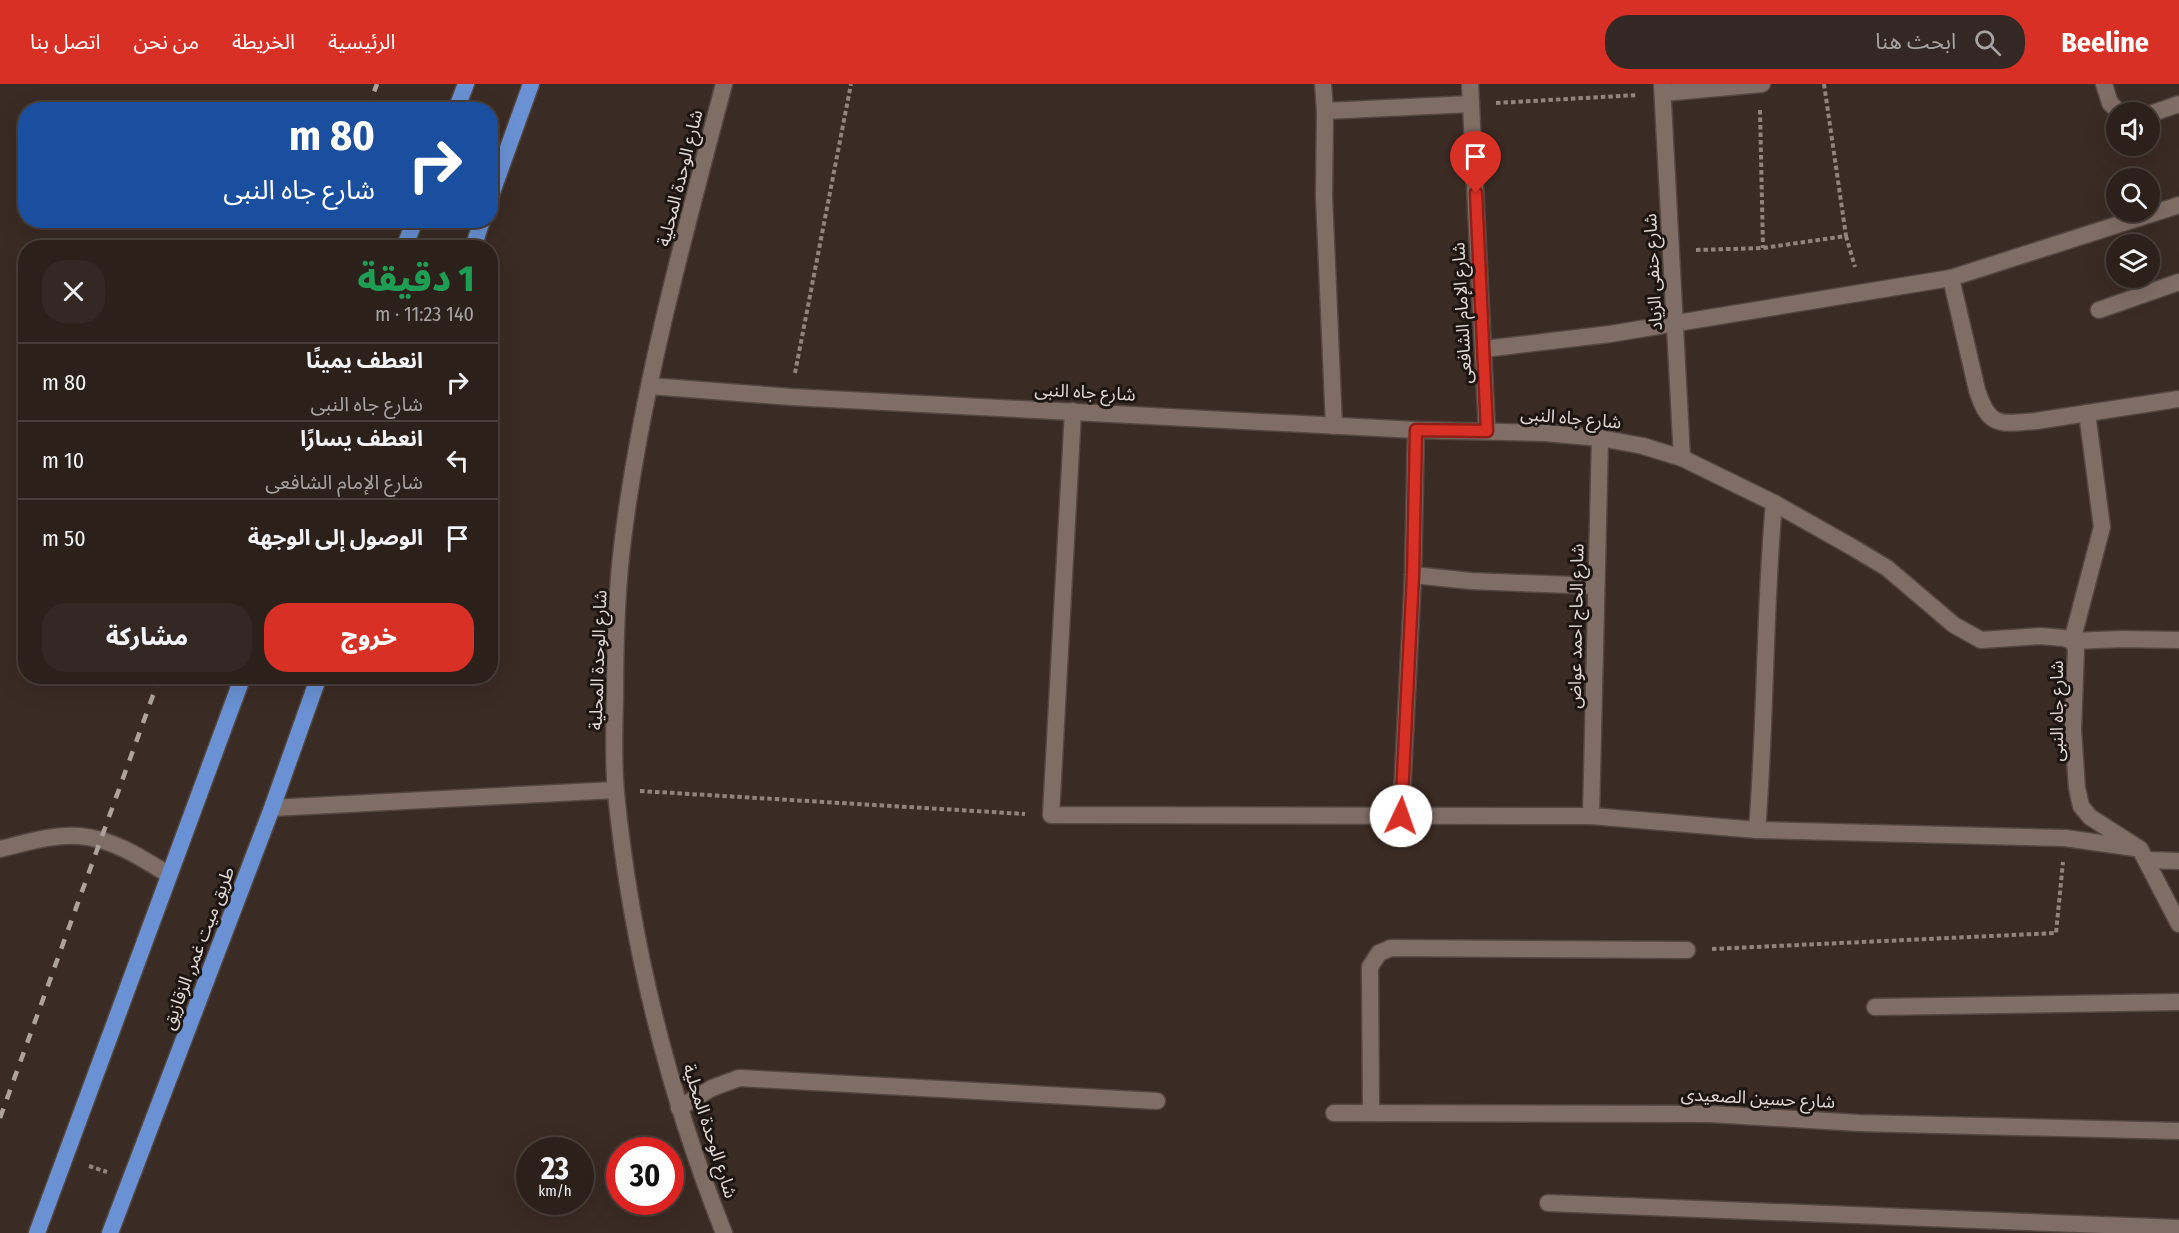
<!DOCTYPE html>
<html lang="ar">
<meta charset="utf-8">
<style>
:root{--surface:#2c201b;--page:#342824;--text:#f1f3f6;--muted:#a6a3a3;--line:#483e3a;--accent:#d93025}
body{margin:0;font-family:"Fira Sans Condensed","Noto Sans Arabic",sans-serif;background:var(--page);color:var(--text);direction:rtl;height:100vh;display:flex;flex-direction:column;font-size:22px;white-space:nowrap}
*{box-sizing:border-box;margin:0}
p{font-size:20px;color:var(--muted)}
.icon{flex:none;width:33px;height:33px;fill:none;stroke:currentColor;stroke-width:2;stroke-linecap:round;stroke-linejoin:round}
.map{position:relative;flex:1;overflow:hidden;direction:ltr}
.sheet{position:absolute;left:18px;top:156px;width:480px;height:444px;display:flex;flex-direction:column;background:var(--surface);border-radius:24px;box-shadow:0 6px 24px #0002,0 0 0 2px var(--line);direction:rtl}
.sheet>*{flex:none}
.guide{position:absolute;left:18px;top:18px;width:480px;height:126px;border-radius:24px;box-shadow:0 6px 24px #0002,0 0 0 2px var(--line);direction:rtl;background:#1a4fa0;color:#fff;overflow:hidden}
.fabs{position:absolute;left:2106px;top:18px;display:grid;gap:12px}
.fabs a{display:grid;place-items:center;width:54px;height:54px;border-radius:50%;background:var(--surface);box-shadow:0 6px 24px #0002,0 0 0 2px var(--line);font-size:30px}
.speed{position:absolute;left:516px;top:1053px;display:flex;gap:12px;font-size:30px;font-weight:700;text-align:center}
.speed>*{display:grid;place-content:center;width:78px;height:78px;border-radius:50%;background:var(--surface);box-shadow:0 6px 24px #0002,0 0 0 2px var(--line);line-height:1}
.speed small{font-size:15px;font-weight:400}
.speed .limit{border:9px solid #d22;background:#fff;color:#111}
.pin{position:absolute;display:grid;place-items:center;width:51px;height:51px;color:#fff;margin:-62px -26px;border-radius:50% 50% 50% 0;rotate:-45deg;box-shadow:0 0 6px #0007}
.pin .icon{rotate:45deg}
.me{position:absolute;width:66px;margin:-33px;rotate:3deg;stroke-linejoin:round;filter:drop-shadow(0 0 4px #0008)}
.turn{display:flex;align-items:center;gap:21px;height:126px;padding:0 24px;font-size:27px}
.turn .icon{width:78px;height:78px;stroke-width:2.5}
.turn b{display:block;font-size:42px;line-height:51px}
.round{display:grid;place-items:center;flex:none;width:63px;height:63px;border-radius:24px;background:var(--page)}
.overview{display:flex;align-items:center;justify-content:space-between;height:102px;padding:0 24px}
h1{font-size:36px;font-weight:800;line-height:45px;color:#1e9e55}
.action{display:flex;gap:12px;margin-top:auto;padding:12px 24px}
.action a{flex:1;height:69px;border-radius:24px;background:var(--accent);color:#fff;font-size:24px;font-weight:800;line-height:69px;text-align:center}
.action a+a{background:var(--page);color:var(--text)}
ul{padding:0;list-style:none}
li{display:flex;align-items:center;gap:18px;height:78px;padding:0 24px;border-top:2px solid var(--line)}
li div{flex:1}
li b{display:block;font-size:22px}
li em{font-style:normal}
header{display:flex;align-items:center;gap:36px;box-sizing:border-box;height:84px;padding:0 30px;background:var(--accent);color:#fff}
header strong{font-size:28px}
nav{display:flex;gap:33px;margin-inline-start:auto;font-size:21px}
.search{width:420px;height:54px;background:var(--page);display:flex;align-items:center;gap:15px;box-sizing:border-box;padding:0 21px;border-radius:24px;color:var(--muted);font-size:22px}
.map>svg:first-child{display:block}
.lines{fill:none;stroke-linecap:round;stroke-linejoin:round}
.minor-casing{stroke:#534740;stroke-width:19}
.trunk-casing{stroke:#534740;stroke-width:19}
.path{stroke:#91847e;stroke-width:4;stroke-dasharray:4.5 3;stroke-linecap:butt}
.minor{stroke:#806e66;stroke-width:16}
.trunk{stroke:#6991d3;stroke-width:16}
.rail{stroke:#aea29c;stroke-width:4.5;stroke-dasharray:10 10;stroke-linecap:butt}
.route-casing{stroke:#8d1f18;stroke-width:15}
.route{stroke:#d93025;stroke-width:10}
.labels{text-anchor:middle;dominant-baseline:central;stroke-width:6;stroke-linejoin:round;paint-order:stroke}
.street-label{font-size:18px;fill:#e2d8d3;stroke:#1c1512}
</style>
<header>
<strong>Beeline</strong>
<div class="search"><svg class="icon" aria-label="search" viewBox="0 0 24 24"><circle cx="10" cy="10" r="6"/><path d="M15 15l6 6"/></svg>ابحث هنا</div>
<nav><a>الرئيسية</a><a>الخريطة</a><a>من نحن</a><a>اتصل بنا</a></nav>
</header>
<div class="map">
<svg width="2179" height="1149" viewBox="0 0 2179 1149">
<rect width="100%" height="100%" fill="#3a2b24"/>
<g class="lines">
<g class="minor-casing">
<g id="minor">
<polyline points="1323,0 1325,27"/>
<polyline points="1470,0 1487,347"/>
<polyline points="1662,0 1682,374"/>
<polyline points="2104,0 2110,19 2119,28"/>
<polyline points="1663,9 1762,0"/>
<polyline points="2150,30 2179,20"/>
<path d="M1951,194L1977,306C1989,344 2000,340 2036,337L2179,315"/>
<polyline points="2099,226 2179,198"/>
<polyline points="1484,265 1610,250 1951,194 2179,121"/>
<polyline points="650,302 791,313 1416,346 1545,349 1600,354 1643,362 1682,374 1774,419 1852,463 1887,484 1954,541 1981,556 2040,552 2064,554 2072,557 2076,564 2073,646 2077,704 2081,722 2090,733 2140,765 2179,840"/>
<polyline points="1073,327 1051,731 1591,732 1757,746 2065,754 2135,764"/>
<polyline points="2087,329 2102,443 2072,557 2123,555 2179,556"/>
<polyline points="1334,342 1324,112 1325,27 1471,20"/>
<polyline points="1413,491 1471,497 1596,502"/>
<polyline points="272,724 615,706"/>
<polyline points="1401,731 1413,491 1416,346"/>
<polyline points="1591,732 1600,354"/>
<path d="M1757,746C1766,637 1764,528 1774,419"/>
<path d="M0,765C25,759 53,750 79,752C111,754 142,774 169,791"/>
<polyline points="2146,776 2179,777"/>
<polyline points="1875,923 2179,918"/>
<polyline points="679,1024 712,1004 739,994 1157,1017"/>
<polyline points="1371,1028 1370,883 1379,869 1391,864 1687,866"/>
<polyline points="1334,1029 1710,1030 1859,1039 2179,1047"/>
<polyline points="1548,1119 2179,1144"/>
<path d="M724,1149C668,1008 631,860 616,709C613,678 614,646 615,614C615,561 616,508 623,455C642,303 685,148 724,0"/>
</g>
</g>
<g class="trunk-casing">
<g id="trunk">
<polyline points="456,26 466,0"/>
<polyline points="490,114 531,0"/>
<polyline points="404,164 415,136"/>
<polyline points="473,164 482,136"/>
<polyline points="37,1149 243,592"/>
<polyline points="110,1149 272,724 319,592"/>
</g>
</g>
<g class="path">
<polyline points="1496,19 1638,11"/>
<polyline points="1760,26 1763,164"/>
<polyline points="1846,152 1855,183"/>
<polyline points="1696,166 1763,164 1846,152 1824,0"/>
<polyline points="795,289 851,0"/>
<polyline points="640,707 1025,730"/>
<polyline points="1712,865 2056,849 2063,778"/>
<polyline points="89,1082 107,1088"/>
</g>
<use href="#minor" class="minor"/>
<use href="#trunk" class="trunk"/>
<g class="rail">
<polyline points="367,26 377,0"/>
<polyline points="317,164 327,136"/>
<polyline points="0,1034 160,592"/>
</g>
</g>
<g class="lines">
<g class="route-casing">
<polyline id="route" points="1401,732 1413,491 1416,346 1487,347 1476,109"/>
</g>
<use href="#route" class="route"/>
</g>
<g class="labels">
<g class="street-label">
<text transform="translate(680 94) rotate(-76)">شارع الوحدة المحلية</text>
<text transform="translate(1653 188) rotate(-93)">شارع حنفى الزياد</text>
<text transform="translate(1462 229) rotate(-93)">شارع الإمام الشافعى</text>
<text transform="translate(1085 308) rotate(3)">شارع جاه النبى</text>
<text transform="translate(1571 334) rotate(5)">شارع جاه النبى</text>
<text transform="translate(1576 542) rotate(-89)">شارع الحاج احمد عواض</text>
<text transform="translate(598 576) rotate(-88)">شارع الوحدة المحلية</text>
<text transform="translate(2057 627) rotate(-90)">شارع جاه النبى</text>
<text transform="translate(198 864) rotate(-69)">طريق ميت غمر, الزقازيق</text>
<text transform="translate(1758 1014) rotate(3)">شارع حسين الصعيدى</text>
<text transform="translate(710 1047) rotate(72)">شارع الوحدة المحلية</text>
</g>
</g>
</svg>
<div class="fabs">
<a><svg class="icon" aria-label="sound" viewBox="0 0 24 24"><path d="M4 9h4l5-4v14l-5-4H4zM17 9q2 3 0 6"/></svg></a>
<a><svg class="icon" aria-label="search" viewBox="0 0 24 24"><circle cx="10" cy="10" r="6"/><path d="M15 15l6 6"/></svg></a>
<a><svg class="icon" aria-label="layers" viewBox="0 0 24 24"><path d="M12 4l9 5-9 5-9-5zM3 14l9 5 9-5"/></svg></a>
</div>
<div class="speed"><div>23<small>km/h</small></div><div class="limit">30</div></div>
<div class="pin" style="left:1476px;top:109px;background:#d93025"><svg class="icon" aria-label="arrive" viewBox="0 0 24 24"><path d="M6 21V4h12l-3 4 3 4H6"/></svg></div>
<svg class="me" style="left:1401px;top:732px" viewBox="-20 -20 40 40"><circle r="19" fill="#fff"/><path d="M0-13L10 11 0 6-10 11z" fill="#d93025"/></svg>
<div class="guide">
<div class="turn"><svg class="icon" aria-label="right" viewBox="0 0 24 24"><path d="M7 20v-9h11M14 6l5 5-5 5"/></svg><div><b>80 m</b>شارع جاه النبى</div></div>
</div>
<section class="sheet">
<div class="overview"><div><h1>1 دقيقة</h1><p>140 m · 11:23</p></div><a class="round"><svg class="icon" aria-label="close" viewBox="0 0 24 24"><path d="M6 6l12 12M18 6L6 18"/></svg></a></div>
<ul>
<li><svg class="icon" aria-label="right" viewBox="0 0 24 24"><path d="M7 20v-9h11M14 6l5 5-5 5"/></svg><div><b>انعطف يمينًا</b><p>شارع جاه النبى</p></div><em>80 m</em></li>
<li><svg class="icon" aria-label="left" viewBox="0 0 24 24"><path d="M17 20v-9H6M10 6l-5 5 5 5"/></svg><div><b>انعطف يسارًا</b><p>شارع الإمام الشافعى</p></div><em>10 m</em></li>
<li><svg class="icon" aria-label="arrive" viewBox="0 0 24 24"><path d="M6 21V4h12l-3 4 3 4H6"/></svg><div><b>الوصول إلى الوجهة</b></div><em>50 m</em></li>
</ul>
<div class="action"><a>خروج</a><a>مشاركة</a></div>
</section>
</div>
